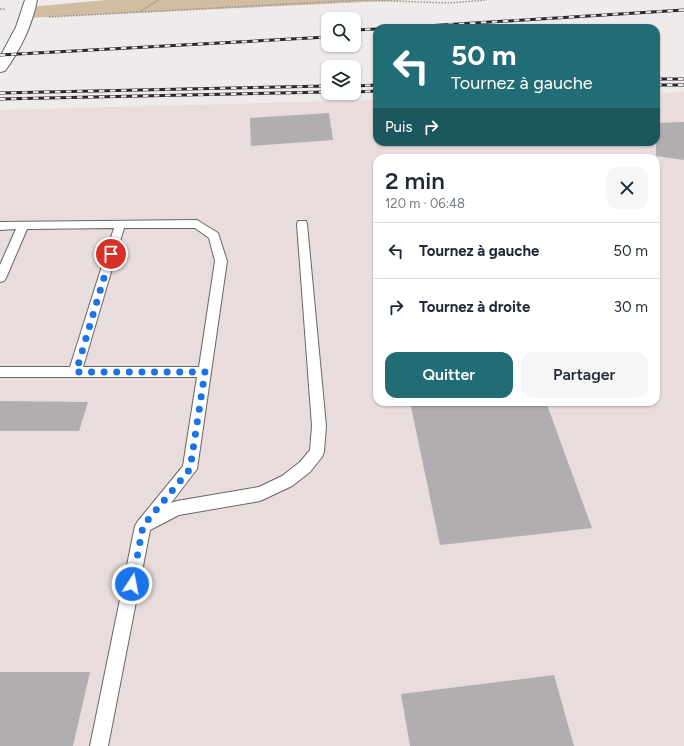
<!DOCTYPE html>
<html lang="fr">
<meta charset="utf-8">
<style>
:root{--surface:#fff;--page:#f6f6f7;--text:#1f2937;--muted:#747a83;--line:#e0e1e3;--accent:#226c75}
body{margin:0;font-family:Figtree,sans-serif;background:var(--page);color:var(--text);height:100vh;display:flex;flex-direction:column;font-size:15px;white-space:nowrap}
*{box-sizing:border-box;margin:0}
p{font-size:13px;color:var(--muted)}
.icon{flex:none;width:22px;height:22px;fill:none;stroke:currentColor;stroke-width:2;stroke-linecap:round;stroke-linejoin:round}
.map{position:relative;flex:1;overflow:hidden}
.drawer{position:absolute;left:373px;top:154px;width:287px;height:252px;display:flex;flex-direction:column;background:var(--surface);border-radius:12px;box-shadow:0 1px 3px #0004}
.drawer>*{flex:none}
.top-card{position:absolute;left:373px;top:24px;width:287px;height:122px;border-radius:12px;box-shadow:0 1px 3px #0004;background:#226c75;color:#fff;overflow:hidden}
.controls{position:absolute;left:321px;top:12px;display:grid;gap:8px}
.controls a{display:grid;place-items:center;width:40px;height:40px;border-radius:8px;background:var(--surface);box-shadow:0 1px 3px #0004;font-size:20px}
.pin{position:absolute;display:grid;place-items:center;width:34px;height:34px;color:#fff;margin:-17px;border:2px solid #fff;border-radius:50%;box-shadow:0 1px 4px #0007}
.me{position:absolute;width:44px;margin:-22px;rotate:11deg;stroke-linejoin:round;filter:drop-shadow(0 0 3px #0008)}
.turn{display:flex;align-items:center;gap:14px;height:84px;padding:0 12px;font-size:18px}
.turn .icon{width:52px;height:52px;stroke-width:2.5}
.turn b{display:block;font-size:28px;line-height:34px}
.then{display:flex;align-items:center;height:38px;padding:0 12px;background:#0003;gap:8px;font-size:15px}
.round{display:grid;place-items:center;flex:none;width:42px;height:42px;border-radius:12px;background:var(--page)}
.summary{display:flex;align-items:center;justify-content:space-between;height:68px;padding:0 12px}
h1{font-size:24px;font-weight:600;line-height:30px}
.primary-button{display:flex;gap:8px;margin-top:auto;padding:8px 12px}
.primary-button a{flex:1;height:46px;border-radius:12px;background:var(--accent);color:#fff;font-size:16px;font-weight:600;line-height:46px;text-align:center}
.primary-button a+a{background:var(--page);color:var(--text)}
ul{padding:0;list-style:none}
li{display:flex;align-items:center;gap:12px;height:56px;padding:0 12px;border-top:1px solid var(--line)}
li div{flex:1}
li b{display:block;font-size:15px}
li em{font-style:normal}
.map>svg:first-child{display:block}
.built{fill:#e9dcdd;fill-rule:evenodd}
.green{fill:#d2bda3}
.building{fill:#b1adb0}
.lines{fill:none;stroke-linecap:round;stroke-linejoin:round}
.service-casing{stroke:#696566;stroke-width:2}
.minor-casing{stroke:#696566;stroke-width:2}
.path{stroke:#959292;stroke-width:1.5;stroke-dasharray:1.5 1.5;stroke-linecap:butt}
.service{fill:#fff;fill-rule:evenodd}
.minor{fill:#fff;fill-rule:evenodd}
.rail-casing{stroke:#2b2929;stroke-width:3}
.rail{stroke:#efebeb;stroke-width:2;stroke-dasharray:5.5;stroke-linecap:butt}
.route{stroke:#1a73e8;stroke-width:7;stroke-dasharray:0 12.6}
</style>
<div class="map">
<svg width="684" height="746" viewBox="0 0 684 746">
<rect width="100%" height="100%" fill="#efebeb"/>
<path class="built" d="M684,92V746H0V110L377,100V142H656V93ZM377,158H656V402H377Z"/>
<polygon class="green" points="106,0 410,0 26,18 30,7"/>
<g class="building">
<polygon points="329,113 333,140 251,146 250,118"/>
<polygon points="684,122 684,160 656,156 656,123"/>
<polygon points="0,401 88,402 79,431 0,431"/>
<polygon points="410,402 546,402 592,528 440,545"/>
<polygon points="0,672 90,672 73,746 0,746"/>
<polygon points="554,675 574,746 410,746 401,694"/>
</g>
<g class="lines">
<g class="service-casing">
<path id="service" d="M197,220L218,233L227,261L197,469L171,503L177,501L259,487L282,476L300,462L310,450L312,426L297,224L298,221H306L307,224L326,426L324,452L322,457L310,472L292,486L260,501L179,515L150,530L108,746H90L135,526L138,521L183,466L197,377H0V367H70L114,228L27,229L6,278L4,281L0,282V265L16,229L0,230V222ZM124,228H195L209,238L215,261L199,367H83Z"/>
</g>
<g class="minor-casing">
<path id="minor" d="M25,0H37C32,26 20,50 5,71L0,72V57L16,27Z"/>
</g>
<g class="path">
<polyline points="0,9 6,9"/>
<polyline points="141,11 159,0"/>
<polyline points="49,17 363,0 449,3 487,0"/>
</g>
<use href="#service" class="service"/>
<use href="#minor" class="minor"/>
<g class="rail-casing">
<g id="rail">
<polyline points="393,28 684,10"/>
<polyline points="354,30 377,29"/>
<polyline points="0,55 328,37"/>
<polyline points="656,79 684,79"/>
<polyline points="656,85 684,85"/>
<polyline points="354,86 377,85"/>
<polyline points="354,92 377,91"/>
<polyline points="0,93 328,86"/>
<polyline points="0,99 328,92"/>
</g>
</g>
<use href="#rail" class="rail"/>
</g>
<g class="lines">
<polyline class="route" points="111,254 76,372 205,372 190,469 143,526 132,584"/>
</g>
</svg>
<div class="controls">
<a><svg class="icon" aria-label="search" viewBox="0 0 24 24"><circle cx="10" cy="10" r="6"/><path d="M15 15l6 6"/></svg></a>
<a><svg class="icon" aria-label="layers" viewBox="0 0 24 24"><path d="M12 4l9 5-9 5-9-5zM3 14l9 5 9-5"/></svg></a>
</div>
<div class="pin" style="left:111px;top:254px;background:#d93025"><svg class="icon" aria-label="arrive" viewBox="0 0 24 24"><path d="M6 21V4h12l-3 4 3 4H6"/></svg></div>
<svg class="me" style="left:132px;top:584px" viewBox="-20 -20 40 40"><circle r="17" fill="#1a73e8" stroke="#fff" stroke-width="3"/><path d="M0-11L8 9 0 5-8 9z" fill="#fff"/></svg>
<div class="top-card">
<div class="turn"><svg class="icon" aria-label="left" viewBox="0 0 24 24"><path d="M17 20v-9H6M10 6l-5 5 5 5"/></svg><div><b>50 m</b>Tournez à gauche</div></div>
<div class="then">Puis<svg class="icon" aria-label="right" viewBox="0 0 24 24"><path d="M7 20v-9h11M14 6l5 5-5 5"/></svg></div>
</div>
<section class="drawer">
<div class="summary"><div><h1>2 min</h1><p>120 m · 06:48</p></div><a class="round"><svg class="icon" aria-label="close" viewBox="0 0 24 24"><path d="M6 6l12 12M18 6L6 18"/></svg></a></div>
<ul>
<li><svg class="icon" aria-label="left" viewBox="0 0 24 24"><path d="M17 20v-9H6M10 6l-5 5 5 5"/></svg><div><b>Tournez à gauche</b></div><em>50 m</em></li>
<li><svg class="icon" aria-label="right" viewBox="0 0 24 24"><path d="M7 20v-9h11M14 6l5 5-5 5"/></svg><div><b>Tournez à droite</b></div><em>30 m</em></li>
</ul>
<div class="primary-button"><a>Quitter</a><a>Partager</a></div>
</section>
</div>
